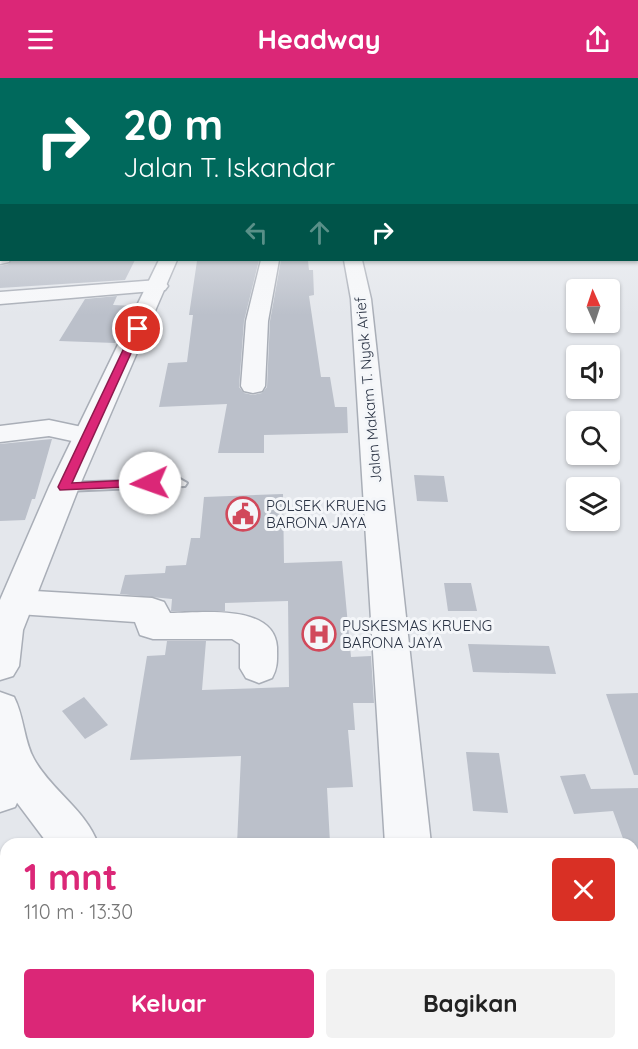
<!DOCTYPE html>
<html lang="id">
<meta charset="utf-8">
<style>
:root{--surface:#fff;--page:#f2f2f2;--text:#222;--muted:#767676;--accent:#db2777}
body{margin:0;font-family:Quicksand,sans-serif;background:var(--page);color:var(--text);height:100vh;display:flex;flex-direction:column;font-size:22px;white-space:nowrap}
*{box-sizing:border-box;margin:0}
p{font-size:20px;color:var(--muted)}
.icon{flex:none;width:33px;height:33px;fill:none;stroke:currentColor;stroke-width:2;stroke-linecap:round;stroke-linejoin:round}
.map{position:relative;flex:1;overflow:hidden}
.drawer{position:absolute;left:0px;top:760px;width:639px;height:212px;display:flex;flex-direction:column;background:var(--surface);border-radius:18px 18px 0 0;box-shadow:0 2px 4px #0004}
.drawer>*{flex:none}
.banner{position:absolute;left:0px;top:0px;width:639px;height:183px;box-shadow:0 2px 4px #0004;background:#00695c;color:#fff;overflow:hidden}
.needle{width:39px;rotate:357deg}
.controls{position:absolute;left:566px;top:201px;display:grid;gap:12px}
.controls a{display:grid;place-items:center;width:54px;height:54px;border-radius:6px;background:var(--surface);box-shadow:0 2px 4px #0004;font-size:30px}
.pin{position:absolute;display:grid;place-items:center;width:51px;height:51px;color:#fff;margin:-26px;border:3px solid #fff;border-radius:50%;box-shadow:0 2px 6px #0007}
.me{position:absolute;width:66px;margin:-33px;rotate:267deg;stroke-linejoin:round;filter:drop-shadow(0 0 4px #0008)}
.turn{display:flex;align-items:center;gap:21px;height:126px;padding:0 24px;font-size:27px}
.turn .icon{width:78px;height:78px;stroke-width:2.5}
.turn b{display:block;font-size:42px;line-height:51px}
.lanes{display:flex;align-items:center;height:57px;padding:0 24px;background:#0003;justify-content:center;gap:30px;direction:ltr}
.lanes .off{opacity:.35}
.round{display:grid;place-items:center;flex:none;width:63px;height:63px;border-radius:6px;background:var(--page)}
.overview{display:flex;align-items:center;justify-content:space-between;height:102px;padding:0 24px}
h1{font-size:36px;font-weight:700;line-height:45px;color:var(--accent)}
.button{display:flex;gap:12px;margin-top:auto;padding:12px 24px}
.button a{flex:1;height:69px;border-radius:6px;background:var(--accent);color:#fff;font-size:24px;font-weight:700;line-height:69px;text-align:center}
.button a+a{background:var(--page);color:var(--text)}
header{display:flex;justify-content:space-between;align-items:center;height:78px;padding:0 24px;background:var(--accent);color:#fff;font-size:27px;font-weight:700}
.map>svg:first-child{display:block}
.building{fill:#bbc0ca}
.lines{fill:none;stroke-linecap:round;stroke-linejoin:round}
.service-casing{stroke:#a9aeb7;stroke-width:4}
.minor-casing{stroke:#a9aeb7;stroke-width:3}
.tertiary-casing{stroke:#a9aeb7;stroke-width:3}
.service{fill:#f7f8fa;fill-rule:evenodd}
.minor{fill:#f7f8fa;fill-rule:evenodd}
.tertiary{fill:#f7f8fa;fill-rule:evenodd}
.route{fill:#db2777;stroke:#8e194d;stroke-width:1.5}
.labels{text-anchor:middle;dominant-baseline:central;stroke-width:6;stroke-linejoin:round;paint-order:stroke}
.street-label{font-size:15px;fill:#2b3445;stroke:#f4f6f9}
.poi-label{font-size:15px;fill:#2b3445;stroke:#f4f6f9;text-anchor:start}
</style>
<header><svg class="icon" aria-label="menu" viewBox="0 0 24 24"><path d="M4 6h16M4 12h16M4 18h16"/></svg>Headway<svg class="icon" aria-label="share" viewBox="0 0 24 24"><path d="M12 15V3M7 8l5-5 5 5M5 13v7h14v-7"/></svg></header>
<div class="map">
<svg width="638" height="971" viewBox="0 0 638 971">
<rect width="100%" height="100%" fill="#e4e7ec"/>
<g class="building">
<polygon points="12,182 135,182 125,202 0,210 0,188 9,186"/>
<polygon points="259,182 244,243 239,309 244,315 253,317 262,315 267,309 270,243 281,182 308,183 309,192 313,192 314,217 309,218 321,299 330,299 335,329 347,329 348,355 264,357 264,375 218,375 227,326 159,329 168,285 187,284 193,237 189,237 197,183"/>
<polygon points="117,218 113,227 134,228 115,265 59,263 85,221"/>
<polygon points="52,361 35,421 32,421 25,442 0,443 0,366"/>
<polygon points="414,397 444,398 448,424 417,423"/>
<polygon points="283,416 284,485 342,483 351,579 371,578 374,625 353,625 355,652 348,652 353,709 327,710 330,765 237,766 241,678 130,682 147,578 165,577 167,563 206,563 202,612 289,609 288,523 225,525 225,533 171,533 172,521 120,516 125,497 165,495 166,488 186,487 191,460 200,460 204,419"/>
<polygon points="444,505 471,505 477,533 448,533"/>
<polygon points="468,566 549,568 556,596 473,594"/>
<polygon points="638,615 638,697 634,697 606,616"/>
<polygon points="84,619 108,647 85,661 62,633"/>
<polygon points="466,674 499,675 508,735 473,733"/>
<polygon points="585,696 591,711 638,710 638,793 634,794 633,790 633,766 625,766 613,733 574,736 560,698"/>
</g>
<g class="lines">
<g class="service-casing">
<polygon id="service" points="180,401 187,405 185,408 64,413 57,409 64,405"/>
</g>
<g class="minor-casing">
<g id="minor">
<polygon points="0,174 2,182 10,182 9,184 0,186"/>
<polygon points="261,182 279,182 268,243 265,308 262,313 253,315 244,313 241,308 246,243"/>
<polygon points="158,202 165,204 168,208 165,212 0,226 0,214"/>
<polygon points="49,342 96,352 100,358 96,364 86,366 49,358 0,364 0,348"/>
<path d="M18,512L152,520L164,524L170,535C201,535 274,525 277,569C277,582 278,589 272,600L259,605L246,600L240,590V566L232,561H153L140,557L135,544L18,536L6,533L1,524L6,515Z"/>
<polygon points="14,670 29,675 35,688 15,729 0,734 0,675"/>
<polygon points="0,835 6,837 6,887 0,885"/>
</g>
</g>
<g class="tertiary-casing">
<g id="tertiary">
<polygon points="159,182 177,182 79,409 23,552 19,588 13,598 0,602 0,522 49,409"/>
<polygon points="344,182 362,182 371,221 431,766 385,766 351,221"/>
<path d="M0,614L14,619C24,638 24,664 34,681C51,712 86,732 98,766H48L0,702Z"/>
<rect x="633" y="829" width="5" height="50"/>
<polygon points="403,966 459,966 460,971 404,971"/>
</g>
</g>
<use href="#service" class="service"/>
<use href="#minor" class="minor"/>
<use href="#tertiary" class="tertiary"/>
</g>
<linearGradient id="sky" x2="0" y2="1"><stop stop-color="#8bb4dd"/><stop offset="0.43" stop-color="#f3f4f6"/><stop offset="1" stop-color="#f3f4f6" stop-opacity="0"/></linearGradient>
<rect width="638" height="237" fill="url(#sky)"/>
<polygon class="route" points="134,249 142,251 72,405 150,401 156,405 150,408 60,412 58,409"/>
<defs>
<g id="civic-ring" transform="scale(1.725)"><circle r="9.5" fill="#f4f6f9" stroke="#d1495b" stroke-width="1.5"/><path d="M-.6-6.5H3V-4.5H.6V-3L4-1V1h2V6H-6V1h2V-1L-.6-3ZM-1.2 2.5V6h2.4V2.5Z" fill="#d1495b"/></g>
<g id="hospital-ring" transform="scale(1.725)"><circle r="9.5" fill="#f4f6f9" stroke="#d1495b" stroke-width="1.5"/><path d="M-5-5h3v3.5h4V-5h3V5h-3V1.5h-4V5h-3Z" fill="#d1495b"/></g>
</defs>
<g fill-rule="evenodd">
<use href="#civic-ring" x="243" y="436"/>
<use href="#hospital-ring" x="319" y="556"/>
</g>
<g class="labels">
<g class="street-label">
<text transform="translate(368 312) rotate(-95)">Jalan Makam T. Nyak Arief</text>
</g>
<g class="poi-label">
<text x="266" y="427">POLSEK KRUENG<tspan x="266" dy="17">BARONA JAYA</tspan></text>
<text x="342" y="547">PUSKESMAS KRUENG<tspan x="342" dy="17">BARONA JAYA</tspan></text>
</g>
</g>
</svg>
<div class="controls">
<a><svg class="needle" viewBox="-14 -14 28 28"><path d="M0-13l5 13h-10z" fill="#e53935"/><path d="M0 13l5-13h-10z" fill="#767676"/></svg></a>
<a><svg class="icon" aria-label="sound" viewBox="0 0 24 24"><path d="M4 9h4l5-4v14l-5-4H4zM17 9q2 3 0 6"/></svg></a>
<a><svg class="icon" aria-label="search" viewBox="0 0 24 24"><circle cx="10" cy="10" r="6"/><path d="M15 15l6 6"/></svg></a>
<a><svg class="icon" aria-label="layers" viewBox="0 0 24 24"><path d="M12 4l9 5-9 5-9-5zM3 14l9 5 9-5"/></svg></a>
</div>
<div class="pin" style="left:138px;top:251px;background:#d93025"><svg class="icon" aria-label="arrive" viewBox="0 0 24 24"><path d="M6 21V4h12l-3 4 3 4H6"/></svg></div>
<svg class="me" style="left:150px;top:405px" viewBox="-20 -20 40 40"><circle r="19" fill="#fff"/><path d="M0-13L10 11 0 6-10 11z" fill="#db2777"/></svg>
<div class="banner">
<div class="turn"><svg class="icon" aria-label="right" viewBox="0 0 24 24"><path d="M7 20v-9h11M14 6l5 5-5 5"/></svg><div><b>20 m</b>Jalan T. Iskandar</div></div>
<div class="lanes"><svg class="icon off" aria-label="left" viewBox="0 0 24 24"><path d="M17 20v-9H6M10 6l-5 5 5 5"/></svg><svg class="icon off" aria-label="ahead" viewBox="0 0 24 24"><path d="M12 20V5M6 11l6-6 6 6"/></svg><svg class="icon" aria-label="right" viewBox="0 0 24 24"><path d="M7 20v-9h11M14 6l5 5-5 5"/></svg></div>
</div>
<section class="drawer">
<div class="overview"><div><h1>1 mnt</h1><p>110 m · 13:30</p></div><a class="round" style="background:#d93025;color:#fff"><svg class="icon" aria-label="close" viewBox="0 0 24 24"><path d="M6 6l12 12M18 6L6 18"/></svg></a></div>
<div class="button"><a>Keluar</a><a>Bagikan</a></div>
</section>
</div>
